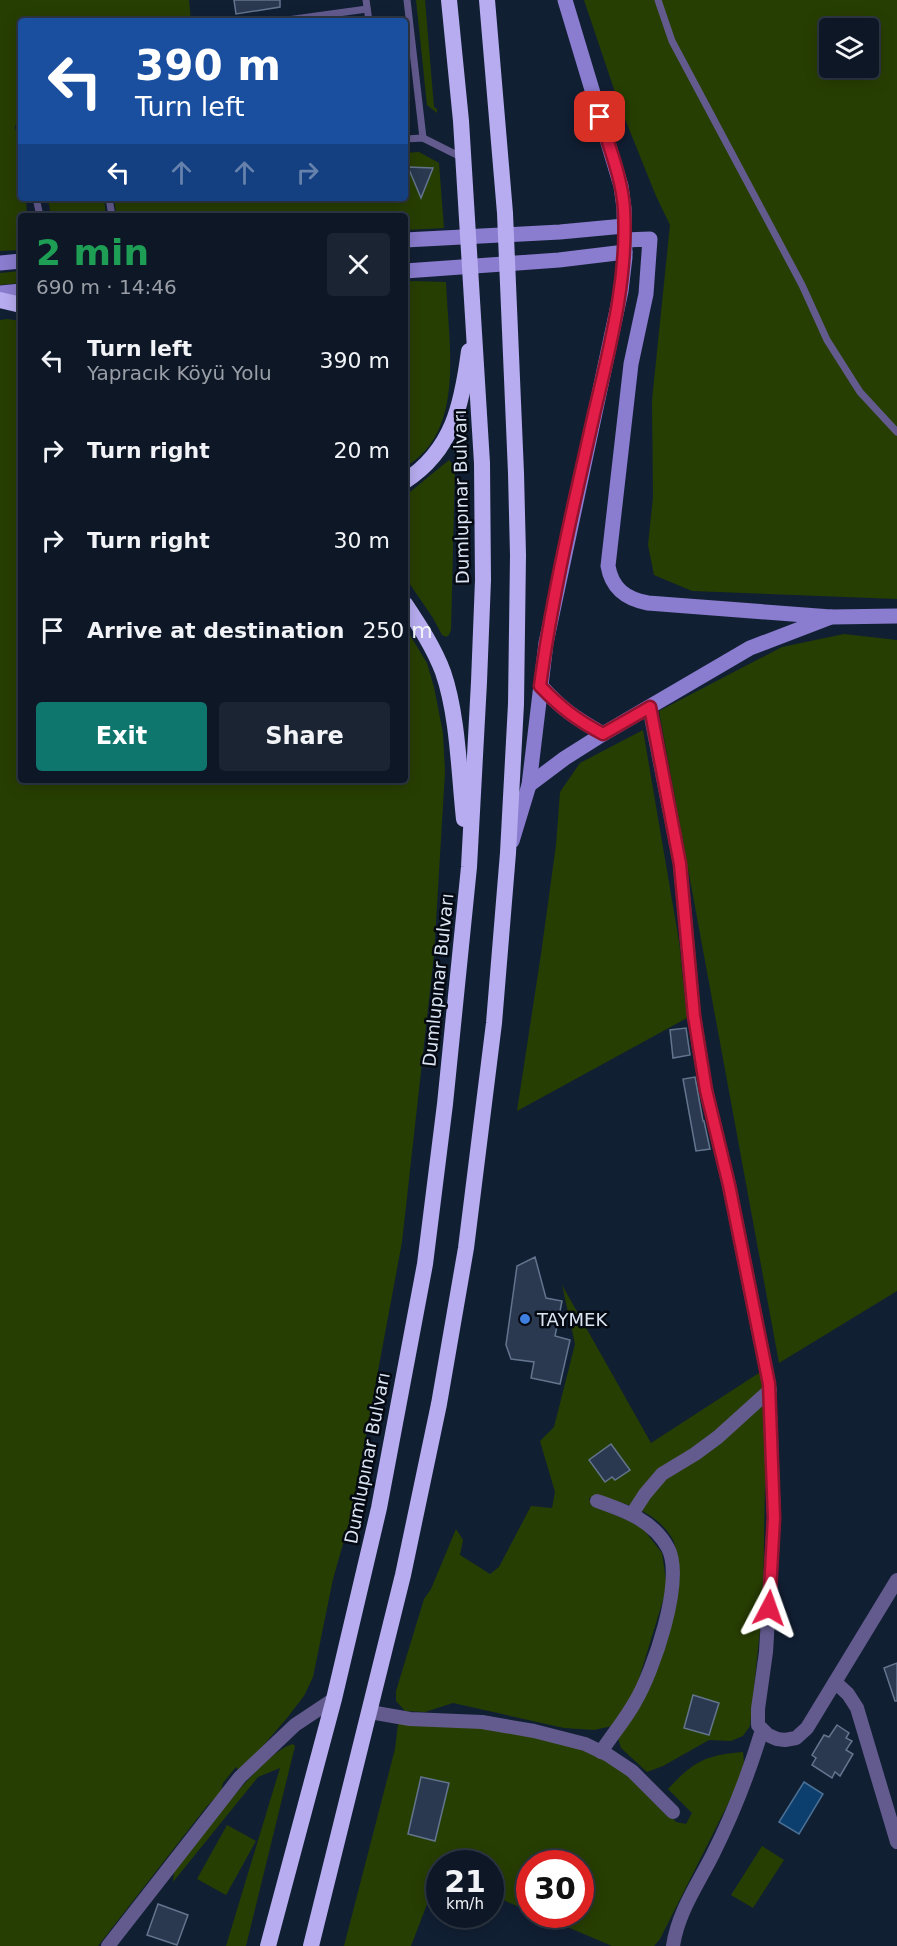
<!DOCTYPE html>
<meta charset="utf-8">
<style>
:root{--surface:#0d1726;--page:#1b2432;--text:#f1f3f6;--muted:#9a9fa7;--line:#2d3643;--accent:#0f766e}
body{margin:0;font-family:"DejaVu Sans",sans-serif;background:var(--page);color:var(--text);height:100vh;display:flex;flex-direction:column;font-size:22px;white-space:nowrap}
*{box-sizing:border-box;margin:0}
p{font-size:20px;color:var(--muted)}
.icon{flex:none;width:33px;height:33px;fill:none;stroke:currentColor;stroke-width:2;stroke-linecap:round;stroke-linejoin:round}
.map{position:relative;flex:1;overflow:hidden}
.sheet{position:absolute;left:18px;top:213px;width:390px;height:570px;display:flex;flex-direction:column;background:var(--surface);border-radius:6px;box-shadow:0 3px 15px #0003,0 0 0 2px var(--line)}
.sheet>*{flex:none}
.banner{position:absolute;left:18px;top:18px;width:390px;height:183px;border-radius:6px;box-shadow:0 3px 15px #0003,0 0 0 2px var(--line);background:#1a4fa0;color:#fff;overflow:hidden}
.controls{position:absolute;left:819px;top:18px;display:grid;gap:12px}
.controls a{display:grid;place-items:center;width:60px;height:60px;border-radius:6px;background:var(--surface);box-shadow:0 3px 15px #0003,0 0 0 2px var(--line);font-size:30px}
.speed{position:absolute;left:426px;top:1850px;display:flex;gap:12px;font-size:30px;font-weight:700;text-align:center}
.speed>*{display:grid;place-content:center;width:78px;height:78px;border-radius:50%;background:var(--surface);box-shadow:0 3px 15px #0003,0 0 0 2px var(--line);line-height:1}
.speed small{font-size:15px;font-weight:400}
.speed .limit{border:9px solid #d22;background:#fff;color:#111}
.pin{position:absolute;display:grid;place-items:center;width:51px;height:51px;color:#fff;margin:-26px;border-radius:12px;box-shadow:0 3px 9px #0006}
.me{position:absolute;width:66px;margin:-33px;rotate:4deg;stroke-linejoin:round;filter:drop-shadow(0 0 4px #0008)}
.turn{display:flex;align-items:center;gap:21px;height:126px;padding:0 18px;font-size:27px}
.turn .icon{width:78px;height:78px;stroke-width:2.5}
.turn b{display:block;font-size:42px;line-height:51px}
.lanes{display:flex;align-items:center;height:57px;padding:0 18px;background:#0003;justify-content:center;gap:30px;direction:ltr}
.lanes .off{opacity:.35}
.round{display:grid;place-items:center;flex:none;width:63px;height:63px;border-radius:6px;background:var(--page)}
.headline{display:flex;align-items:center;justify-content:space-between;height:102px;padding:0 18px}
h1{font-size:36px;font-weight:700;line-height:45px;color:#1e9e55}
.cta{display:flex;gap:12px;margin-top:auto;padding:12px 18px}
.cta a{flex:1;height:69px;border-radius:6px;background:var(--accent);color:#fff;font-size:24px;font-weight:700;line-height:69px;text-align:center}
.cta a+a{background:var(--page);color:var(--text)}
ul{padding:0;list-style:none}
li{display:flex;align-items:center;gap:18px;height:90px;padding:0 18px}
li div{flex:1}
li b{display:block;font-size:22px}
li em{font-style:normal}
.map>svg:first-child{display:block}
.green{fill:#273e02;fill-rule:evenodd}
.water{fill:#0c3f6d;stroke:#4a7095;stroke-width:1.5}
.building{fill:#2a394f;stroke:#63748d;stroke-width:1.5}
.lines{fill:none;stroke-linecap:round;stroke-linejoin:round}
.service{stroke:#635b8e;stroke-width:7}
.minor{stroke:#635b8e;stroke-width:14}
.secondary{stroke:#8a7cce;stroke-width:15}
.trunk{stroke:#b6acef;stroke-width:16}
.route-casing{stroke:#92132f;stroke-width:15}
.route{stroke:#e11d48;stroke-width:10}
.shop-dot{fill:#3f7fe0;stroke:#040912;stroke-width:2}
.labels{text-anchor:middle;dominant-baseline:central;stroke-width:5;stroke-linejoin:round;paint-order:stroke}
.street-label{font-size:18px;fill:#dae4f2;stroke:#040912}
.poi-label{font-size:18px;fill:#dae4f2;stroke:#040912;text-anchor:start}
</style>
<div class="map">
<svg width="897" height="1946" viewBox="0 0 897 1946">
<rect width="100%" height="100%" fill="#111f33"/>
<g class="green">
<polygon points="0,0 189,0 191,21 21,21 21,105 15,127 21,155 21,198 26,198 27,216 21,216 21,250 0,251"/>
<polygon points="416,0 425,0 434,107 437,109 437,113 427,105"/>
<path d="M584,0H897V599L692,591L654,575L648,545L653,497L652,400L670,225L656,196L619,104ZM830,28H868V68H830Z"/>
<polygon points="419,152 439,163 444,228 405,230 405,216 117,216 116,214 114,198 199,198 233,203 234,198 285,198 286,203 290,203 405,198 405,153"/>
<polygon points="48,198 104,198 106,216 51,216"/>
<polygon points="21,271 21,283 0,285 0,273"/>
<path d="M413,281L446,282C448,342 467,432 405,467V282Z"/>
<polygon points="7,319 21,321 21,780 405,780 405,627 427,663 434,687 443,733 445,772 434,955 402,1242 351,1516 333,1579 313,1677 304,1696 287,1718 243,1769 238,1769 236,1767 223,1783 221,1792 207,1806 98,1946 0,1946 0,320"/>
<polygon points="449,460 455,467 451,630 449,635 446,637 442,635 433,618 405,577 405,496"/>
<polygon points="844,634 897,640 897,1291 779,1363 659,711 782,647"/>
<polygon points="643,730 679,941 687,1018 517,1111 541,954 556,845 560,792 580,763"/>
<path d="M562,1285L651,1443L762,1371L766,1419L763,1601L750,1726L743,1736L731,1741L709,1740L663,1766L647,1772L621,1748L618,1738L641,1703L677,1562C676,1555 676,1544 672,1538C655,1510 620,1499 589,1498L591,1505L641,1526L662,1553L667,1587L634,1695L612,1726L594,1730L564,1728L453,1703L425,1712L405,1711L396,1701V1691L424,1599L431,1589L456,1529L463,1540L460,1555L490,1574L499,1567L531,1506L552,1508L555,1492L540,1441L554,1427L575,1344Z"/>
<path d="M398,1724H459L493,1727L585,1749L614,1761L657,1799L676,1822L686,1824L692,1813L668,1789C694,1761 706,1755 743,1752L744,1762L736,1788L660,1939L654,1946H612L537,1914H580V1863H530L529,1911L491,1895L490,1863H440L439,1873L411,1946H344L395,1749Z"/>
<path d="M293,1744L295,1746L246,1946H226L280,1768L258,1777L173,1882L174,1871C194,1845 264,1750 293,1744Z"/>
<polygon points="227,1825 256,1841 226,1895 197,1879"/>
<polygon points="762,1846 784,1860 753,1908 731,1895"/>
</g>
<polygon class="water" points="804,1782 823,1794 799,1834 779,1822"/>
<g class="building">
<polygon points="234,0 280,0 280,7 236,14"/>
<polygon points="408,167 433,168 421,198"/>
<polygon points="686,1028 690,1055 673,1058 670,1030"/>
<polygon points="695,1077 703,1121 704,1121 710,1149 696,1151 683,1079"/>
<polygon points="535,1257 546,1298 562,1301 555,1336 570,1340 560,1384 531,1378 534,1362 511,1359 506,1345 517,1266"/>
<polygon points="611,1444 630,1470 615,1480 612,1477 605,1482 589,1460"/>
<polygon points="897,1663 897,1701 895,1701 884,1668"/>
<polygon points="693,1695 719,1703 709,1735 684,1728"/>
<polygon points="837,1725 849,1733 846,1738 852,1741 846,1750 853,1754 840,1776 835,1772 832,1778 812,1765 816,1758 812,1755 824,1735 829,1737"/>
<polygon points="421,1777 449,1783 435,1841 408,1834"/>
<polygon points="158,1904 188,1915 177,1945 147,1935"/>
</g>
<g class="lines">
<g class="service">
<polyline points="366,0 369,21"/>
<polyline points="407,0 423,138"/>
<polyline points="658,0 672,41 802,285 827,340 860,392 897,432"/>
<polyline points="280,21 367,9"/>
<polyline points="405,139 423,138 461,157"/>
<polyline points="36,198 40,216"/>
<polyline points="109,198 112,216"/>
</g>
<g class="minor">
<polyline points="649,707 680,864 694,1016 706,1090 729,1185 769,1384 774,1518 766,1652 758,1709 758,1725 768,1735 777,1739 785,1740 796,1738 807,1728 897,1580"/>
<path d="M597,1501C625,1511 653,1520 668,1548C685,1580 653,1672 635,1702C625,1720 612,1735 601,1752"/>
<polyline points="632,1514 645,1494 662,1474 695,1454 718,1437 770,1390"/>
<polyline points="835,1682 848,1694 857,1708 897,1842"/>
<polyline points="370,1712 410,1719 482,1722 534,1731 585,1744 608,1755 632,1771 673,1812"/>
<polyline points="108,1946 240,1777 295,1725 334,1699"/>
<path d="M673,1946C678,1912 698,1884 713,1854C733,1814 749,1773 762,1730"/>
</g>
<g class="secondary">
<polyline points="405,240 560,232 624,226"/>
<path d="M625,240L650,239L646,294L631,364L608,566C612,589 626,599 648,603L831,617"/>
<polyline points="0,263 21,261"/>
<polyline points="405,271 559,260 625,252"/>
<polyline points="0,293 21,291"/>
<path d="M541,686C561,709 577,719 603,734"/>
<polyline points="529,785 565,758 603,734 750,648 831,617 897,616"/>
<polyline points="512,841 529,785 546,643 621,291 625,257 624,208 621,186 565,0"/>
</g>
<g class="trunk">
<polyline points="0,300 21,305"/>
<path d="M405,481C453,450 462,404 469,351"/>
<path d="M405,604C419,625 434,648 443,672C458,715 459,774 464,819"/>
<polyline points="268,1946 334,1699 379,1508 425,1264 445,1104 469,867 479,682 483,580 482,463 461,121 449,0"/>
<polyline points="311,1946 403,1575 439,1404 466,1248 494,1023 508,853 516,704 518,555 516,473 505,213 487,0"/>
</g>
</g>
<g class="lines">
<g class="route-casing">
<path id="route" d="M600,117C609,147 622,178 624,209C628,279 610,346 594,414C574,504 552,595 540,686C561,708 577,720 603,734L650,707L680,864L694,1016L706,1090L729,1185L769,1384L774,1518L769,1608"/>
</g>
<use href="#route" class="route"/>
</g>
<circle class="shop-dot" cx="525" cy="1319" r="6"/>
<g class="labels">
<g class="street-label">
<text transform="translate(461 497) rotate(-91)">Dumlupınar Bulvarı</text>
<text transform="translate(438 980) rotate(-84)">Dumlupınar Bulvarı</text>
<text transform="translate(367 1458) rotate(-79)">Dumlupınar Bulvarı</text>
</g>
<g class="poi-label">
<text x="537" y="1319">TAYMEK</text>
</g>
</g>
</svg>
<div class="controls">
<a><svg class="icon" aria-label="layers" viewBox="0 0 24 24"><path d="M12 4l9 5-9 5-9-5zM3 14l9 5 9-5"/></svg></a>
</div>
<div class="speed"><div>21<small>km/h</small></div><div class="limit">30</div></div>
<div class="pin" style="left:600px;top:117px;background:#d93025"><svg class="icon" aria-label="arrive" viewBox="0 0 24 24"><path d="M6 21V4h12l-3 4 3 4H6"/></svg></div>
<svg class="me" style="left:769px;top:1608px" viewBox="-20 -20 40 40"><path d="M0-17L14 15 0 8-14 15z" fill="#e11d48" stroke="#fff" stroke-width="4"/></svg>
<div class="banner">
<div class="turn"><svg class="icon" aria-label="left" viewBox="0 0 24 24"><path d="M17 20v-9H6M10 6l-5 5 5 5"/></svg><div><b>390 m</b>Turn left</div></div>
<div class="lanes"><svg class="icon" aria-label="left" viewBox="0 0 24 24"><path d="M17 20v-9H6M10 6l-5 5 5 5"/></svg><svg class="icon off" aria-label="ahead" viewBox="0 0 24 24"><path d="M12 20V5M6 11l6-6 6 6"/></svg><svg class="icon off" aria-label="ahead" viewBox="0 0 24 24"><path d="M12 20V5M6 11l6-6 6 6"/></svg><svg class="icon off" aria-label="right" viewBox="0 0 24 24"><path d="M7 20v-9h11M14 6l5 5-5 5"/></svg></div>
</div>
<section class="sheet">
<div class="headline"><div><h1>2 min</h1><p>690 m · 14:46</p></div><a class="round"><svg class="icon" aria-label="close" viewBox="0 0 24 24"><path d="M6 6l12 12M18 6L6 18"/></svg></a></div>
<ul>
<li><svg class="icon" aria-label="left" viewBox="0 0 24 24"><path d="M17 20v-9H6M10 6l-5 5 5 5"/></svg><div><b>Turn left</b><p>Yapracık Köyü Yolu</p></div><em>390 m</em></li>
<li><svg class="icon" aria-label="right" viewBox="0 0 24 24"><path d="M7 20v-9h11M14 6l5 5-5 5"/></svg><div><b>Turn right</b></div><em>20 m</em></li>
<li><svg class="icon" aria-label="right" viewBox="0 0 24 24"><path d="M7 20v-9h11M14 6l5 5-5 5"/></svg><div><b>Turn right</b></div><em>30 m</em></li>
<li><svg class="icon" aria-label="arrive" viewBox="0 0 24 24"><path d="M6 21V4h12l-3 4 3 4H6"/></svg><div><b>Arrive at destination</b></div><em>250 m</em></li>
</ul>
<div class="cta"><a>Exit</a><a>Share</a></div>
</section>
</div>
